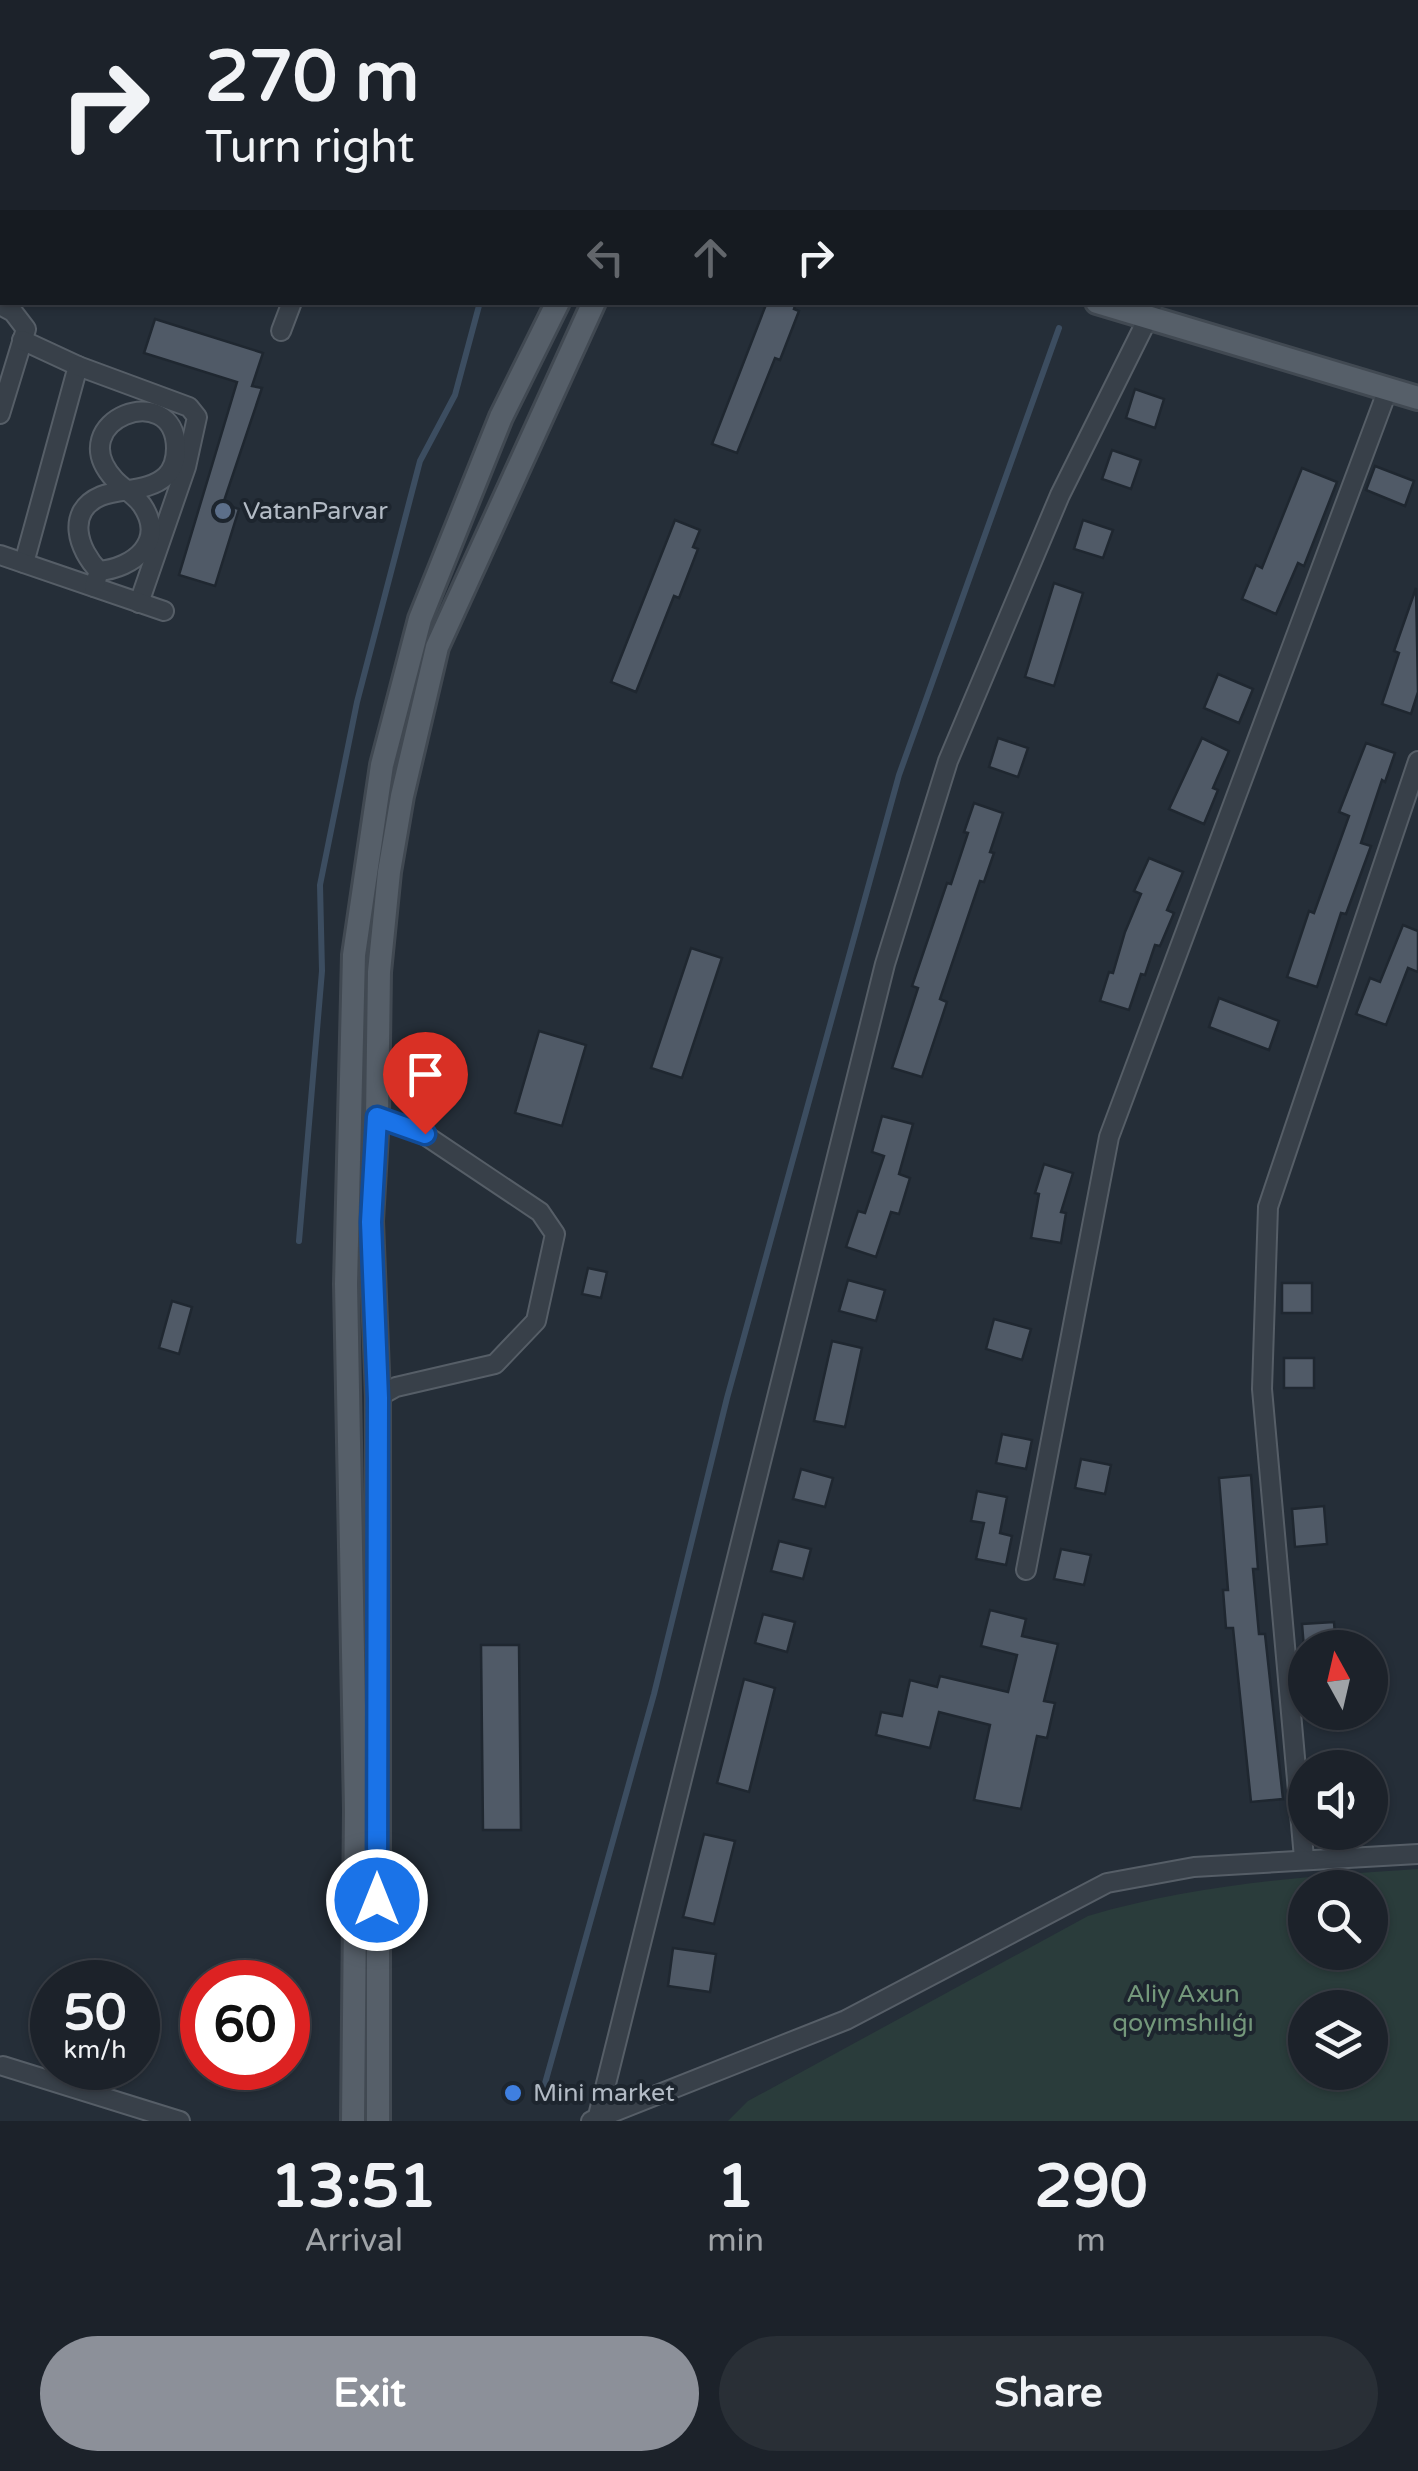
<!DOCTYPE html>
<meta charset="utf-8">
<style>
:root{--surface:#1c222a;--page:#292f36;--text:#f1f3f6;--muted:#a0a4a8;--line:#3a3f47;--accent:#8c9099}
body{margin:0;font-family:"Varela Round",sans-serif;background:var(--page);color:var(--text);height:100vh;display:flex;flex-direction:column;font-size:38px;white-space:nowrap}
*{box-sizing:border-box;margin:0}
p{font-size:32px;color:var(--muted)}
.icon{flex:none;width:55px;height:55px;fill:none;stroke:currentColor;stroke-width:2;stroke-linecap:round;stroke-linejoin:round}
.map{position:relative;height:2121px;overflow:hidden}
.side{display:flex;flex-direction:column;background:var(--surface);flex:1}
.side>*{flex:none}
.guide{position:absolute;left:0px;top:0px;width:1420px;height:305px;box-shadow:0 2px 8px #0004,0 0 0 2px var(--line);background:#1c222a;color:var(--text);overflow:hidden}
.needle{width:65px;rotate:352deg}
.fabs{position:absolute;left:1288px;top:1630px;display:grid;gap:20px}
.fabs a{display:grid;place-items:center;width:100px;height:100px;border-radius:50%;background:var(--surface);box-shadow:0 2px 8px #0004,0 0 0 2px var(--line);font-size:50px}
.speed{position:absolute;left:30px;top:1960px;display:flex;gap:20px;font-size:50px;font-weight:700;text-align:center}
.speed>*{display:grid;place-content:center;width:130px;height:130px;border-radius:50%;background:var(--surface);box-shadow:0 2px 8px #0004,0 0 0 2px var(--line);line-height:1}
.speed small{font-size:25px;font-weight:400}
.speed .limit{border:15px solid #d22;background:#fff;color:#111}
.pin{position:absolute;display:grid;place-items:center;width:85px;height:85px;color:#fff;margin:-102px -42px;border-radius:50% 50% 50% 0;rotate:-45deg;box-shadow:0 0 10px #0007}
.pin .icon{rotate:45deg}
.me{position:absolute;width:110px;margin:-55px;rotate:0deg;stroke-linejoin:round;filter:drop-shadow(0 0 8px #0008)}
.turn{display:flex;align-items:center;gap:35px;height:210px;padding:0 40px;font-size:45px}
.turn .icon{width:130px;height:130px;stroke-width:2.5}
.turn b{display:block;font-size:70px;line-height:85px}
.lanes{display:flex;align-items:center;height:95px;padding:0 40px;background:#0003;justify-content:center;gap:50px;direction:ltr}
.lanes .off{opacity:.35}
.eta{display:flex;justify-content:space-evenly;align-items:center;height:170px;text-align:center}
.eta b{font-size:60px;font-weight:700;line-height:70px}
.action{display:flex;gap:20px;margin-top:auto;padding:20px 40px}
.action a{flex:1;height:115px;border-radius:60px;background:var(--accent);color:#fff;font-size:40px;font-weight:700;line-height:115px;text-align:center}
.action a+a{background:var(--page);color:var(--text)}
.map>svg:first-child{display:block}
.green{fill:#2a3c3b;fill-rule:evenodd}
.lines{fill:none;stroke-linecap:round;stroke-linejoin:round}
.stream{stroke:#3c4d60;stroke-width:6}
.building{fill:#505a67;stroke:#1f2730;stroke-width:2.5}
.minor-casing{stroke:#565e67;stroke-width:22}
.major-casing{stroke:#414952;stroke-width:28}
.minor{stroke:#384049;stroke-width:18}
.major{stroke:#565f69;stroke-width:22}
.route-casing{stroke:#114b97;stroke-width:25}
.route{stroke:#1a73e8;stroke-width:18}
.service-dot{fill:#5c6f8a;stroke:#1d252e;stroke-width:4}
.shop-dot{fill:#3f7fe0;stroke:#1d252e;stroke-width:4}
.labels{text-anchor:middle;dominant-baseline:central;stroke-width:8;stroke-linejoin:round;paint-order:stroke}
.poi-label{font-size:25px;fill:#b3bbc5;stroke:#1d252e;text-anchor:start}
.park-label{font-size:25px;fill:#74987b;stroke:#1d252e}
</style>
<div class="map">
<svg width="1418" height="2121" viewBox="0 0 1418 2121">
<rect width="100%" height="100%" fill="#252e38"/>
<path class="green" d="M1418,1869V2121H728L748,2101L1088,1916C1195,1884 1308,1876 1418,1869ZM1305,1888H1370V1952H1305ZM1305,2008H1370V2072H1305Z"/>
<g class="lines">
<g class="stream">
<polyline points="1170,2 1171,0"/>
<polyline points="0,26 2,27"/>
<polyline points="299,1241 322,971 320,885 357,702 420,461 455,395 480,302"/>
<polyline points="542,2094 654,1694 727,1398 899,775 1059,328"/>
</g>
</g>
<g class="building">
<polygon points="767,302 796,302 794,309 799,311 780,360 775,358 737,453 712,444"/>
<polygon points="155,319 263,353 252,386 262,388 223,504 239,509 215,586 179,575 237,382 144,353"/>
<polygon points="1135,389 1164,399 1155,428 1126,418"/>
<polygon points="1112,450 1141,460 1131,489 1102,479"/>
<polygon points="1375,466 1414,481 1405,506 1366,490"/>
<polygon points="1302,468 1337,482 1304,566 1298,563 1276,614 1242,599 1256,565 1262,568"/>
<polygon points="675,520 700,530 693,547 698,549 679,598 674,596 636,692 611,682"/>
<polygon points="1083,520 1113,530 1103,558 1074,549"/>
<polygon points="1054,583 1083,593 1054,686 1025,677"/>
<polygon points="1416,588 1418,692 1411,714 1382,704 1399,653 1394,651"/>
<polygon points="1218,674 1253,689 1239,723 1204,708"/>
<polygon points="998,738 1028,748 1018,777 989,767"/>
<polygon points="1202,738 1229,751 1213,788 1218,790 1204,824 1169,809"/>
<polygon points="1366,743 1395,753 1385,782 1382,780 1361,843 1371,846 1346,914 1341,913 1317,987 1287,977 1309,911 1314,913 1349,816 1339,812"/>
<polygon points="974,803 1003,813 990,852 994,853 984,882 980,881 940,999 947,1002 922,1077 892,1068 918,988 912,986 947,883 951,884 968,833 964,832"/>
<polygon points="1149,858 1183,872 1167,910 1174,913 1160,946 1155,945 1145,975 1141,974 1129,1010 1100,1001 1109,972 1113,973 1125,932 1141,894 1134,891"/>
<polygon points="1403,925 1418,931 1418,972 1408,968 1386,1025 1356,1014 1370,978 1380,982"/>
<polygon points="691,948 722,958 682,1078 651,1068"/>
<polygon points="1219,998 1279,1021 1269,1050 1209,1027"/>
<polygon points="539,1031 586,1045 562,1126 515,1113"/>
<polygon points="882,1116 913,1124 899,1174 910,1178 899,1214 891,1212 876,1257 846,1247 858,1211 865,1213 884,1156 872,1152"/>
<polygon points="1044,1164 1073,1173 1061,1212 1066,1213 1061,1243 1031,1238 1039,1194 1035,1193"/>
<polygon points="588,1268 607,1272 601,1298 582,1294"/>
<polygon points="848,1280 885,1290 876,1321 839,1311"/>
<rect x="1282" y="1283" width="30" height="30"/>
<polygon points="172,1301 192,1307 179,1354 159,1348"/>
<polygon points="994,1319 1031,1329 1022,1360 986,1349"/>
<polygon points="832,1341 862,1348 845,1427 814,1421"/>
<rect x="1284" y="1358" width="30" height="30"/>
<polygon points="1002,1434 1032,1440 1026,1469 996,1463"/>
<polygon points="1081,1459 1111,1465 1105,1494 1075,1488"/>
<polygon points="801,1469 833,1478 825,1507 793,1499"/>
<polygon points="1251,1475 1258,1569 1253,1569 1259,1634 1265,1634 1283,1799 1251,1802 1233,1628 1226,1628 1223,1590 1228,1590 1219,1478"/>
<polygon points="977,1491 1007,1497 1000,1533 1012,1536 1006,1565 976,1559 984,1523 971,1521"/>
<polygon points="1324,1506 1327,1544 1295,1547 1292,1509"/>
<polygon points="779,1541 811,1549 803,1579 771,1571"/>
<polygon points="1061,1549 1091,1555 1084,1585 1054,1579"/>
<polygon points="990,1610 1026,1619 1022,1636 1058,1644 1044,1701 1055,1703 1047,1738 1037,1736 1021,1809 974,1800 990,1725 939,1712 930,1748 876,1735 881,1712 902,1716 910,1680 937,1687 940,1676 1008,1692 1017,1655 981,1646"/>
<polygon points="763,1614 795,1622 787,1652 755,1643"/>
<polygon points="1334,1622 1336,1648 1304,1648 1302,1624"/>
<polygon points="481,1645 519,1645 521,1830 483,1830"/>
<polygon points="744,1679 775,1688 749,1792 717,1783"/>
<polygon points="704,1834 735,1841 714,1924 683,1917"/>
<polygon points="673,1948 716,1954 710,1992 668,1986"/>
</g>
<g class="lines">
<g class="minor-casing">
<g id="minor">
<polyline points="1238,2 1238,0"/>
<polyline points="0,216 2,210"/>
<polyline points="0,305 13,312 26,329 0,414"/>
<polyline points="281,331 292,302"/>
<polyline points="22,340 78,366 24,563"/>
<polyline points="78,366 189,407 197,417 186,467 139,603"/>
<polyline points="0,555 164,611"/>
<path d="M94,587L99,571C133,568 167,542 142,505C135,495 122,488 114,479C61,420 175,378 176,448C176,459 174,468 166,476C149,492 121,488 101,496C65,511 78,550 99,571"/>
<polyline points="377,1117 425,1135 540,1212 555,1234 536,1321 495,1364 396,1387 378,1397"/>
<polyline points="1026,1570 1109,1137 1388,389"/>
<polyline points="1304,1858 1262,1389 1268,1207 1418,761"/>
<polyline points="3,2066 180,2121"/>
<polyline points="597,2120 885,964 948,761 1060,495 1148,318 1153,302"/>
<polyline points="591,2121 846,2020 1107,1883 1194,1867 1418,1854"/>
</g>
</g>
<g class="major-casing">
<g id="major">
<polyline points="717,2 718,0"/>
<polyline points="1097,302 1418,398"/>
<polyline points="353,2121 356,1810 346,1284 354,955 382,765 420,619 501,417 558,302"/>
<polyline points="378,2121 378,1397 371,1221 377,1117 379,972 389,872 402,796 437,647 594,302"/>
</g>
</g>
<use href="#minor" class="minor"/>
<use href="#major" class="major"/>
</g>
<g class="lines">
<g class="route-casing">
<polyline id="route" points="377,1900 378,1398 371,1222 377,1117 425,1134"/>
</g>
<use href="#route" class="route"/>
</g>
<circle class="service-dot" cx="223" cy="511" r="10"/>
<circle class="shop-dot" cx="513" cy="2093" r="10"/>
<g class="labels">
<g class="poi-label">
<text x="243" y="511">VatanParvar</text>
<text x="533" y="2093">Mini market</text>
</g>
<g class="park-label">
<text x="1183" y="1994">Aliy Axun<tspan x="1183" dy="29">qoyımshılıǵı</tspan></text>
</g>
</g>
</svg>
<div class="fabs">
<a><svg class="needle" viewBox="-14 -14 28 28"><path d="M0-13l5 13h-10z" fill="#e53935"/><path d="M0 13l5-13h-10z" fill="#a0a4a8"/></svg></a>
<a><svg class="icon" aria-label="sound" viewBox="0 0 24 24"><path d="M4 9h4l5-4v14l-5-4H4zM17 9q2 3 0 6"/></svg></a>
<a><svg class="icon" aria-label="search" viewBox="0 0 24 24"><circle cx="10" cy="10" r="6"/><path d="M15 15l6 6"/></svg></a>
<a><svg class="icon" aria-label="layers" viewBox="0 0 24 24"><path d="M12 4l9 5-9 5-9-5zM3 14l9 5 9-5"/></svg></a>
</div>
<div class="speed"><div>50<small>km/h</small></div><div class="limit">60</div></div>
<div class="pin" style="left:425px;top:1134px;background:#d93025"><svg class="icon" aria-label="arrive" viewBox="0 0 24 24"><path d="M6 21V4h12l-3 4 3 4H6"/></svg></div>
<svg class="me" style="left:377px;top:1900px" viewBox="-20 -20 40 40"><circle r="17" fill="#1a73e8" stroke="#fff" stroke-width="3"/><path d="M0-11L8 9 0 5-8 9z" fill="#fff"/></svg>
<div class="guide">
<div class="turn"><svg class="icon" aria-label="right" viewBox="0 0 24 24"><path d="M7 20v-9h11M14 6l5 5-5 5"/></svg><div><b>270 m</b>Turn right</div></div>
<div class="lanes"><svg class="icon off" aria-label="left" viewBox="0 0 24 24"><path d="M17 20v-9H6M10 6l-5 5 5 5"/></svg><svg class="icon off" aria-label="ahead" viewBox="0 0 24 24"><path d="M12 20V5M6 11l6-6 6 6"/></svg><svg class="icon" aria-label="right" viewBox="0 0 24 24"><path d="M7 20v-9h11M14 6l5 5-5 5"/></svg></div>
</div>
</div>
<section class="side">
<div class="eta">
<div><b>13:51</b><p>Arrival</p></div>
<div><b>1</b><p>min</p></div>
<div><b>290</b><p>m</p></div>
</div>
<div class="action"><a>Exit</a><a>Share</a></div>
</section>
